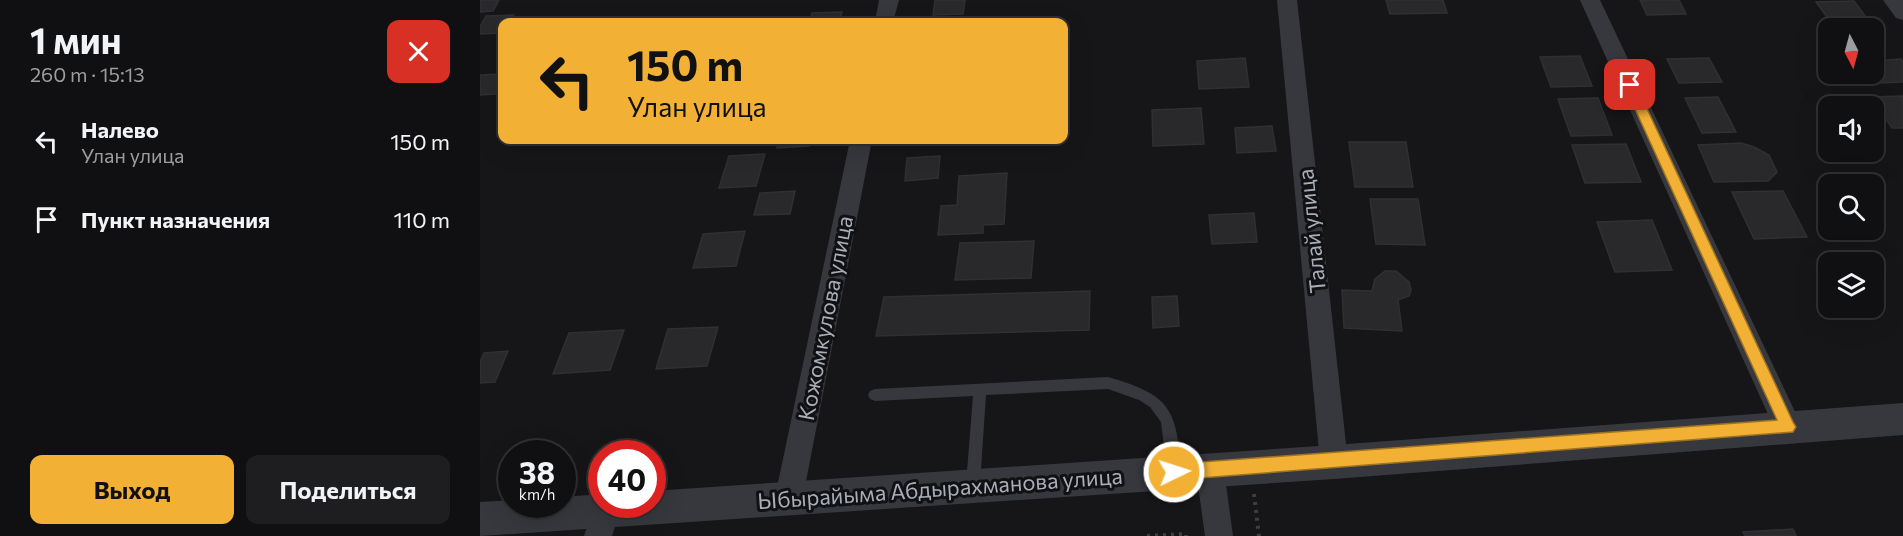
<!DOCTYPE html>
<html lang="ru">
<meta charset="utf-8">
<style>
:root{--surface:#101012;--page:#1e1e20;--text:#f1f3f6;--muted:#9c9d9f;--line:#303032;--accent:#f2b134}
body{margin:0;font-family:Commissioner,sans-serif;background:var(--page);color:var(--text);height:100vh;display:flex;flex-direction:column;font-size:22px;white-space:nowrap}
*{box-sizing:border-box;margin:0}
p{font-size:20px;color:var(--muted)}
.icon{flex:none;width:33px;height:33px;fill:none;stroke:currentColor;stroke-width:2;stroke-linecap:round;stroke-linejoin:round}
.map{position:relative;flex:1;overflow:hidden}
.panel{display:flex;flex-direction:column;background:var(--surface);width:480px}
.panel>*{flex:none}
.banner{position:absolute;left:18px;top:18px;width:570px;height:126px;border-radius:12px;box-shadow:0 6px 24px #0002,0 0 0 2px var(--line);background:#f2b134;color:#111;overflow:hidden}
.needle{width:39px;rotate:174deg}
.buttons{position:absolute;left:1338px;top:18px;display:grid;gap:12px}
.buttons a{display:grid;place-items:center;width:66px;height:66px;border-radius:12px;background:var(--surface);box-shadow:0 6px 24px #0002,0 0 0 2px var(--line);font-size:30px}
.speed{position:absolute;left:18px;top:440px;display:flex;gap:12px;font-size:30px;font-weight:700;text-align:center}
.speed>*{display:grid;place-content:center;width:78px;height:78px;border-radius:50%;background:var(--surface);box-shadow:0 6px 24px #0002,0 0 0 2px var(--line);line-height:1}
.speed small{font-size:15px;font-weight:400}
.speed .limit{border:9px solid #d22;background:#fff;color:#111}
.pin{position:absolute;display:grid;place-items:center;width:51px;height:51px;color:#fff;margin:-26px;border-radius:12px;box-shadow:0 3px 9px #0006}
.me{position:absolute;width:66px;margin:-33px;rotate:86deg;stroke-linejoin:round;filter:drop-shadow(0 0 4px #0008)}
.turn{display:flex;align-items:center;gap:21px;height:126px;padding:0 30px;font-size:27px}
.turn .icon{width:78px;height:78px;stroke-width:2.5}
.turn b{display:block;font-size:42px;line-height:51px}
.round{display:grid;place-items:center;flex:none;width:63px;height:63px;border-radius:12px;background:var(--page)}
.overview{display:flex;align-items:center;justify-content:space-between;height:102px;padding:0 30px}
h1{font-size:36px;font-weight:700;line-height:45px}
.primary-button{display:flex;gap:12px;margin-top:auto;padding:12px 30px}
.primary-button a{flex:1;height:69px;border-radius:12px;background:var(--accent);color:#111;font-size:24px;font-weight:700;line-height:69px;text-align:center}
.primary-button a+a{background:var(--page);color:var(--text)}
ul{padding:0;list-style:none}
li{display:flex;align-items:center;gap:18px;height:78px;padding:0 30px}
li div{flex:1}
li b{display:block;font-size:22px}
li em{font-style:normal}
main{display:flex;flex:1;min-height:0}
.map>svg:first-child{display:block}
.building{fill:#29292c;stroke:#303034;stroke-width:1.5}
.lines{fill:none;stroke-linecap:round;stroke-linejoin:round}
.path{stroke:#3d3f44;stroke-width:4;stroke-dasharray:3 5;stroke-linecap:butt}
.service{fill:#37383d;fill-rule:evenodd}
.minor{fill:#37383d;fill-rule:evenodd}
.tertiary{fill:#37383d;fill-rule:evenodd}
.route{fill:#f2b134;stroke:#9d7322;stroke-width:1.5}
.labels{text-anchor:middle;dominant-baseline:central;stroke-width:6;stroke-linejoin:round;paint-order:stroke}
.street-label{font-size:22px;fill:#a8adb8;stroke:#111113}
</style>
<main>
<section class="panel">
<div class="overview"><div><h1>1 мин</h1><p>260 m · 15:13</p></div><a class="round" style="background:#d93025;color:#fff"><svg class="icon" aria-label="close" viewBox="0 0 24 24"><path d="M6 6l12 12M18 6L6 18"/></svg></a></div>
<ul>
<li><svg class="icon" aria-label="left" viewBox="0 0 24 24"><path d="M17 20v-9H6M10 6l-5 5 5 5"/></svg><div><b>Налево</b><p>Улан улица</p></div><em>150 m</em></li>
<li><svg class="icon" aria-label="arrive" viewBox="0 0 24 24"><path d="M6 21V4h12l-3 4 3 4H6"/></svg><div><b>Пункт назначения</b></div><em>110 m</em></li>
</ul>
<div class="primary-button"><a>Выход</a><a>Поделиться</a></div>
</section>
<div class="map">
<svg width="1423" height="536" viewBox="0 0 1423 536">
<rect width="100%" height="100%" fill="#161618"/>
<g class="building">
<polygon points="0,0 19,0 13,11 0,12"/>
<polygon points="455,0 485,0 483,14 453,15"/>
<polygon points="906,0 963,0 967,13 910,14"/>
<polygon points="1160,0 1199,0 1206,14 1167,15"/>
<polygon points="1374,1 1397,32 1394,32 1394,28 1355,28 1336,2"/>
<polygon points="362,12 359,22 330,22 332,13"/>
<polygon points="34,15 30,22 22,22 22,33 0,34 0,27 6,16"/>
<polygon points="1100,56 1112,86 1071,87 1060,57"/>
<polygon points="765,58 769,87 719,89 717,61"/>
<polygon points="1229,58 1242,82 1199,83 1187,59"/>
<polygon points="1421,59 1423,63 1423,82 1397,83 1390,74 1394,74 1394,61"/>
<polygon points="22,74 22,79 15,94 0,95 0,75"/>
<polygon points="1423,96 1423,128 1412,128 1391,97"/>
<polygon points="1238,97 1256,132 1222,133 1205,98"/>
<polygon points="1118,98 1132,135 1091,136 1078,99"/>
<polygon points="721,108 724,144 673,146 672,110"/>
<polygon points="792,126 796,151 757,153 755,128"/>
<polygon points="299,140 331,140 329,146 297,148"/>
<polygon points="869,142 926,142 933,187 875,187"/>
<polygon points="1261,143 1274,147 1289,155 1297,172 1288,181 1234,182 1218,145"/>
<polygon points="1146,144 1161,182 1105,183 1092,145"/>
<polygon points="285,154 276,186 239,188 249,156"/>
<polygon points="460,156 458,178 425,181 427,158"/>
<polygon points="527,173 524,224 503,225 503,233 458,235 461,206 477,205 479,176"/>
<polygon points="315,191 310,214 274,215 280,193"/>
<polygon points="1303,191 1327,237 1274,239 1252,192"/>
<polygon points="890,199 938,199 945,245 896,244"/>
<polygon points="774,213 777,242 732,244 729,215"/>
<polygon points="1172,220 1192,270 1135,272 1117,222"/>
<polygon points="265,231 256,266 213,268 223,234"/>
<polygon points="554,241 551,278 475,280 480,243"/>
<polygon points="905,271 916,271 929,282 931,290 929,296 918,300 922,331 864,328 862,290 892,291 895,279"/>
<polygon points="610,291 609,330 396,336 404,297"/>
<polygon points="697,296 699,326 673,328 672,297"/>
<polygon points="238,327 227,366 176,369 188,329"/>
<polygon points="144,330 130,370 73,374 89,333"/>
<polygon points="28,351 15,382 0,383 0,362 4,353"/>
<polygon points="1313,529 1316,536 1265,536 1263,532"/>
</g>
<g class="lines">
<g class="path">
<polyline points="774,494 779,536"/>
<polyline points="667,536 706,534 706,536"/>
</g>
<path class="service" d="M628,377C690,395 697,408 701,471L699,476L694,478L689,476L687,471L681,422L670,407L659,400L628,389L506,395L500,484L498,489L493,491L488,489L486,484L493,396L395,401L390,399L388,395L390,391L395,389Z"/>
<g class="minor">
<polygon points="399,0 419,0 413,22 395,22"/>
<polygon points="797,0 817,0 868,462 864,472 854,476 844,472 840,462"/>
<polygon points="1100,0 1120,0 1318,418 1321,427 1318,436 1308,440 1298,436"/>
<polygon points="1403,0 1423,0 1423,20 1416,18"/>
<polygon points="370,140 392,140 323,497 319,507 309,511 299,507 295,497"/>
<polygon points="730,456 740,460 744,470 753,536 725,536 716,470 720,460"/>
<polygon points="122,499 122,504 137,504 140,511 132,536 104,536 116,501"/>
</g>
<polygon class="tertiary" points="1423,403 1423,435 854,479 0,536 0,502 32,500 32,504 82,504 82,497 122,494 122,504 172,504 172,491 854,445"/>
</g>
<polygon class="route" points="1150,81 1156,85 1313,422 1316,427 1313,432 694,480 689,478 686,472 689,467 694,464 1297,420 1144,85"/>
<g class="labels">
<g class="street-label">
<text transform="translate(831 231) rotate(-96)">Талай улица</text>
<text transform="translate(345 318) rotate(-79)">Кожомкулова улица</text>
<text transform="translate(460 488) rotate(-4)">Ыбырайыма Абдырахманова улица</text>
</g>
</g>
</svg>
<div class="buttons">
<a><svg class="needle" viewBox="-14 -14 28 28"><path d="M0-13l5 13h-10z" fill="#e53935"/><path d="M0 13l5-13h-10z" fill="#9c9d9f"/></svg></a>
<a><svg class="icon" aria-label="sound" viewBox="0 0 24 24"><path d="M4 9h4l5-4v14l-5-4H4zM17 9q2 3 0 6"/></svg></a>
<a><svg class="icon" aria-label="search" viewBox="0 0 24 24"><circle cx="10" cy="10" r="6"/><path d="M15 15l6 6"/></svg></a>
<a><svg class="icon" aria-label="layers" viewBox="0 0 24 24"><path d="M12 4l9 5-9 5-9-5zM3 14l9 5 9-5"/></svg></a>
</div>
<div class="speed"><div>38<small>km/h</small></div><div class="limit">40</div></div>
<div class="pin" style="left:1150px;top:85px;background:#d93025"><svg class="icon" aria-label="arrive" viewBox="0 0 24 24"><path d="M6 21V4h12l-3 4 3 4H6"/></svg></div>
<svg class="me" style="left:694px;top:472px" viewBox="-20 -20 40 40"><circle r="17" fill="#f2b134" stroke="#fff" stroke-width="3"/><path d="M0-11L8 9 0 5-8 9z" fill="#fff"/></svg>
<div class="banner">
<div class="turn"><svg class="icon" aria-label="left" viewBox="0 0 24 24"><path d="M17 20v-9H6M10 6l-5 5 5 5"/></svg><div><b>150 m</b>Улан улица</div></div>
</div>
</div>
</main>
